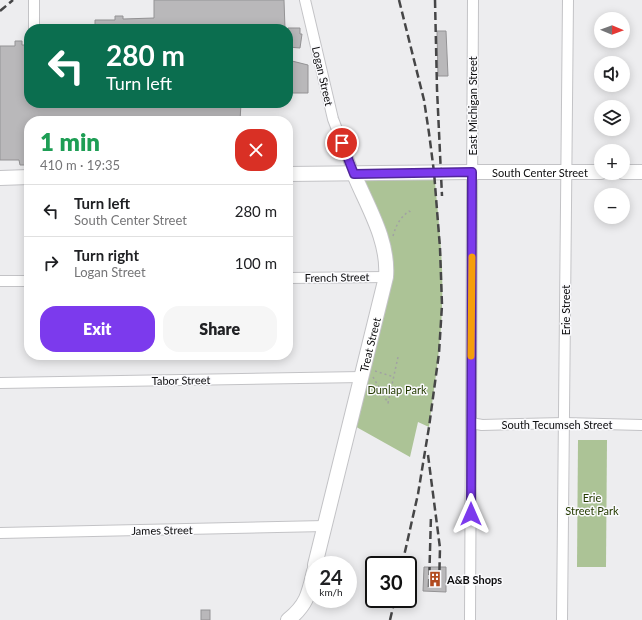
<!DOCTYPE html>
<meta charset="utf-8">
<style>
:root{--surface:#fff;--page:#f6f6f6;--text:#202124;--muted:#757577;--line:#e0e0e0;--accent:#7c3aed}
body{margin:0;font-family:Lato,sans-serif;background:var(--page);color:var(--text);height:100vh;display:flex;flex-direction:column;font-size:15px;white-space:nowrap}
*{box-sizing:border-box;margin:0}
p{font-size:13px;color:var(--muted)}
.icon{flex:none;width:22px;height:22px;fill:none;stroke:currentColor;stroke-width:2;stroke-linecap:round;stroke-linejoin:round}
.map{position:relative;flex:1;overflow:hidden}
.details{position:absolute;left:24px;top:116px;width:269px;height:244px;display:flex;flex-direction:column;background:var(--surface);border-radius:16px;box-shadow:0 2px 10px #0003}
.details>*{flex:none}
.guide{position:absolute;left:24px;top:24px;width:269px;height:84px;border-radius:16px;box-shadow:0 2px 10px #0003;background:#0b6e4f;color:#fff;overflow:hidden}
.needle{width:26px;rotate:91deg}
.buttons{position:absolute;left:594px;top:12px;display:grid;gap:8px}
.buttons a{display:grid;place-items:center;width:36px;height:36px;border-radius:50%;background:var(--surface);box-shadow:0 2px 10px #0003;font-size:20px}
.speed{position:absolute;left:305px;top:556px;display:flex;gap:8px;font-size:20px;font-weight:700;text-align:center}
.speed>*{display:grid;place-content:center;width:52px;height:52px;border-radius:50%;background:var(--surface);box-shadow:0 2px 10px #0003;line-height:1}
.speed small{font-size:10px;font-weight:400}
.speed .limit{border:2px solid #111;border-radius:6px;background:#fff;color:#111}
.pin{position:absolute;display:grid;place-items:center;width:34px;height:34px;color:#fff;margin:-17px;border:2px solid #fff;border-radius:50%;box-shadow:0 1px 4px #0007}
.me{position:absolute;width:44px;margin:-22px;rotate:0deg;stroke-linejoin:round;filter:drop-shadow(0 0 3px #0008)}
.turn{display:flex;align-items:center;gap:14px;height:84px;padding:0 16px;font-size:18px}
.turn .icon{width:52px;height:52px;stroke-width:2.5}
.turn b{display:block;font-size:28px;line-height:34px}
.round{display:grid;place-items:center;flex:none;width:42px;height:42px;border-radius:16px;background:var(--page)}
.head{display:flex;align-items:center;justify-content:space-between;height:68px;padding:0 16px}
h1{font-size:24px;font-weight:800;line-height:30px;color:#1e9e55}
.cta{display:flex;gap:8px;margin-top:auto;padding:8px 16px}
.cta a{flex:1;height:46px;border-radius:16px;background:var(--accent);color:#fff;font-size:16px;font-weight:800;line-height:46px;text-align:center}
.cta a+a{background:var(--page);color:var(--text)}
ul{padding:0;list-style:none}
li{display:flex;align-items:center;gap:12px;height:52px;padding:0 16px;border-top:1px solid var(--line)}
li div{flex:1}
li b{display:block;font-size:15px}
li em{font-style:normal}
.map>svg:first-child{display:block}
.green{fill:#acc396}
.building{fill:#b9b8ba;stroke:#949395}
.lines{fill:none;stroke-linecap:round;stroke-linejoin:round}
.street-casing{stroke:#c3c3c6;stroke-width:12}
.secondary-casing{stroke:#c3c3c6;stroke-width:16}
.path{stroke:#a1a1a3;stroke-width:1.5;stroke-dasharray:2 3;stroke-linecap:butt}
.street{stroke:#fff;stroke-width:10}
.secondary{stroke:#fff;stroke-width:14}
.rail{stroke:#464647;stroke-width:2.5;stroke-dasharray:8 4;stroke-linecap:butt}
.route-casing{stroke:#51269a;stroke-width:10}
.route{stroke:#7c3aed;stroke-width:7}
.slow{stroke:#f59e0b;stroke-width:7}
.labels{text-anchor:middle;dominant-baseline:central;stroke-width:3;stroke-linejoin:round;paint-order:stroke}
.street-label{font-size:11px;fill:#0c0c0d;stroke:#fafafd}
.park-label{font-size:11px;fill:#253b01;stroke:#fafafd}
.poi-label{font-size:11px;font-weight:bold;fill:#0c0c0d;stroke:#fafafd;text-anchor:start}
</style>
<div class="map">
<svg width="642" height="620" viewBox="0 0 642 620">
<rect width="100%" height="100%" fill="#ededef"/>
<g class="green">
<path d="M434,172C438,216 444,262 442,306C441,346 434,387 429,427L418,422L410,457L351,424L386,267L354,174Z"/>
<polygon points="578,440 607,440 606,567 577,567"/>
</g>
<g class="building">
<polygon points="154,0 284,0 285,29 95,29 95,20 115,20 115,16 123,16 123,19 154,18"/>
<polygon points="288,28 300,28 300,34 302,34 300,48 288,47"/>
<polygon points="437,31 446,31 448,76 438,76"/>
<polygon points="15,41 22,41 22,45 29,45 29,103 241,103 240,121 29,121 29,165 20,165 19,160 0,160 0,46 15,46"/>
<polygon points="288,60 308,65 308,93 288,93"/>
<polygon points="424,567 446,567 446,592 423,591"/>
<rect x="201" y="610" width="9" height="10"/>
</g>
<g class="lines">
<g class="street-casing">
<g id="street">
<polyline points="34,0 34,29"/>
<polyline points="305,0 333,119 354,174"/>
<polyline points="288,278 386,277"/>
<polyline points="0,281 29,281"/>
<polyline points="0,383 362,377"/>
<polyline points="471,423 482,425 564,423 642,425"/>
<polyline points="0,533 325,526"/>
<polyline points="470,620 473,0"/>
<polyline points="562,620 568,0"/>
</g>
</g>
<g class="secondary-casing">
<g id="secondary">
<polyline points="623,172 642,172"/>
<path id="s1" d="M288,174L472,172H601"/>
<polyline points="0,178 29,177"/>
<path id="s2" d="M315,565L386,277C389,240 367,206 354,174"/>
<path d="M288,620C307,605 309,593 314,571"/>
</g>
</g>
<g class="path">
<path d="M393,236C396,225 400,218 409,211L412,213"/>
<polyline points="375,371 394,377"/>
<polyline points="373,377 388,403 398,357"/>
</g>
<use href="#street" class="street"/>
<use href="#secondary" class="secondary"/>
<g class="rail">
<polyline points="399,0 424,100 429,133 434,172 440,248 442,305 439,353 429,427 418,494 402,565"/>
<polyline points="435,0 437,89 442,196"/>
<polyline points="0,11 13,0"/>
<polyline points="428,455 440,548 439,587"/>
<polyline points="429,587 431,515"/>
<polyline points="390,620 395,599"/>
</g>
</g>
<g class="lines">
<g class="route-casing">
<polyline id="route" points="342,143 354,174 472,172 471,514"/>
</g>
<use href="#route" class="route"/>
<polyline class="slow" points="471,356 472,257"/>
</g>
<defs>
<g id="building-bare" transform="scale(1.2)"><path d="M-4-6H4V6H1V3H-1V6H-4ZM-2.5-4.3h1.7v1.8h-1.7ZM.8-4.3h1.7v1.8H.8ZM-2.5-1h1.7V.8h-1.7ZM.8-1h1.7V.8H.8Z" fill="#b14b20" stroke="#fafafd" stroke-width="2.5" paint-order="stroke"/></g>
</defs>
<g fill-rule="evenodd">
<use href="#building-bare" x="435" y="579"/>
</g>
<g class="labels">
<g class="street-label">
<text transform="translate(323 76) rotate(77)">Logan Street</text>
<text transform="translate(472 106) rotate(-90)">East Michigan Street</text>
<text stroke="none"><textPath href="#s1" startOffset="252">South Center Street</textPath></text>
<text transform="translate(337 277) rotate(-1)">French Street</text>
<text transform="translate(565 310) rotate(-90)">Erie Street</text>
<text stroke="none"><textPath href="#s2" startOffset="227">Treat Street</textPath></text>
<text transform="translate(181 380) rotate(-1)">Tabor Street</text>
<text x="557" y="424">South Tecumseh Street</text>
<text transform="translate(162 530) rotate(-1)">James Street</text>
</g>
<g class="park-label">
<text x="397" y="389">Dunlap Park</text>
<text x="592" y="497">Erie<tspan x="592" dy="13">Street Park</tspan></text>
</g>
<g class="poi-label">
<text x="447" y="579">A&amp;B Shops</text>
</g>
</g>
</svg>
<div class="buttons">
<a><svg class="needle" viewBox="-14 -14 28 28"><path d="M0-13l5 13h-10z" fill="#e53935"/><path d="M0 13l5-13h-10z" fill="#757577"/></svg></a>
<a><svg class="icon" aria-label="sound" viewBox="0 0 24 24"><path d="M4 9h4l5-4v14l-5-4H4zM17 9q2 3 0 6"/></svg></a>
<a><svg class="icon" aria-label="layers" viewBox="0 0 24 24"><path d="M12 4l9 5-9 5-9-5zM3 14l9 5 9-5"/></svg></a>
<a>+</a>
<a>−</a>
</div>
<div class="speed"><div>24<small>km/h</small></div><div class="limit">30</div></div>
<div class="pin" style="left:342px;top:143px;background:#d93025"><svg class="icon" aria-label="arrive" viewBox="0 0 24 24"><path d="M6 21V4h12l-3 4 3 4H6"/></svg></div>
<svg class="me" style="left:471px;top:514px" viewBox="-20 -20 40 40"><path d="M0-17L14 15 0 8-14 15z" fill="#7c3aed" stroke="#fff" stroke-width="4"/></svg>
<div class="guide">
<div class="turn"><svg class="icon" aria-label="left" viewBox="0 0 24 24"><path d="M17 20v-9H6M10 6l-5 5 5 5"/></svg><div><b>280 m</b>Turn left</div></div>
</div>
<section class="details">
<div class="head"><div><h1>1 min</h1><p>410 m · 19:35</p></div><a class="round" style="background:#d93025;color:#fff"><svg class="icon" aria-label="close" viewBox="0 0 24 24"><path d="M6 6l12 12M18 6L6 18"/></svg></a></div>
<ul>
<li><svg class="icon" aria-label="left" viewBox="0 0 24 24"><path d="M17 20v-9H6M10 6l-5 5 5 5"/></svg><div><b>Turn left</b><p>South Center Street</p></div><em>280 m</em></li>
<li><svg class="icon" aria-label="right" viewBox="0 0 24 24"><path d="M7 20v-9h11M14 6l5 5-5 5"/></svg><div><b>Turn right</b><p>Logan Street</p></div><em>100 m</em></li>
</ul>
<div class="cta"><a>Exit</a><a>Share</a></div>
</section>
</div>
